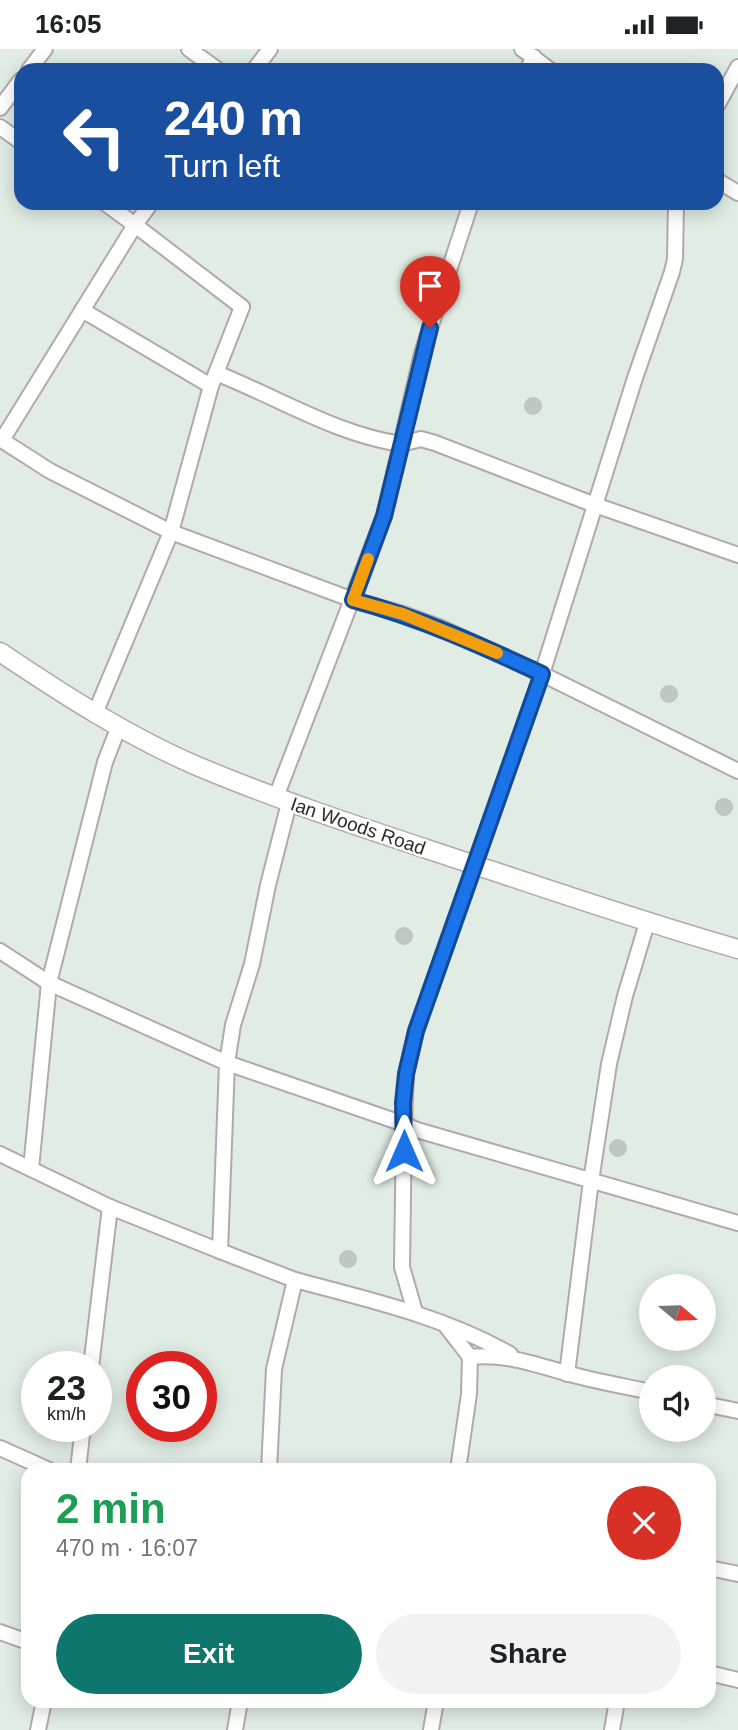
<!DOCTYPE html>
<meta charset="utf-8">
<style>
:root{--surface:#fff;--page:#f2f2f2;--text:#202124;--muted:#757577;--accent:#0f766e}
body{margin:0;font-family:Helvetica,sans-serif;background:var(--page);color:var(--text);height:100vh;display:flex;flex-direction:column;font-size:26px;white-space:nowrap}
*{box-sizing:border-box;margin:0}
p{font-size:23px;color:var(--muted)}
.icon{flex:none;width:38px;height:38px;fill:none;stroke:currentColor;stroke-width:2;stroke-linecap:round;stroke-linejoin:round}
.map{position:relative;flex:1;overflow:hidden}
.drawer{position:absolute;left:21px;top:1414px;width:695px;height:245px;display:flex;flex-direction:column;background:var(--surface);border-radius:21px;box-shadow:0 4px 18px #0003}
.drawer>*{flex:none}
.banner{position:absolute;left:14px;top:14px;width:710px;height:147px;border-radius:21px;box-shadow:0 4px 18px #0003;background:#1a4fa0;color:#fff;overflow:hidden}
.needle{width:46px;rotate:109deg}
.fabs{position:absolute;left:639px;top:1225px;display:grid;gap:14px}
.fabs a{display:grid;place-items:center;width:77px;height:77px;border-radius:50%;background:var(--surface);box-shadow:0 4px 18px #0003;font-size:35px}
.speed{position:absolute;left:21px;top:1302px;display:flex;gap:14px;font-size:35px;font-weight:700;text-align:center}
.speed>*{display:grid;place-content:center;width:91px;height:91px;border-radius:50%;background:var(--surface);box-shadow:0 4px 18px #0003;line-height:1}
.speed small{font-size:18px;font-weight:400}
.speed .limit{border:10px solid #d22;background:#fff;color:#111}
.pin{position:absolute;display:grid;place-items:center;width:60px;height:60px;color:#fff;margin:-72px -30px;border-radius:50% 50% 50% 0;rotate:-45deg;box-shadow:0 0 7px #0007}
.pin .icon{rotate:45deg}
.me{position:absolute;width:77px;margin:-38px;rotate:0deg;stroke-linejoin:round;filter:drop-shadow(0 0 5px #0008)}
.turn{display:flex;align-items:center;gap:24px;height:147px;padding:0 35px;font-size:32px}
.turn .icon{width:91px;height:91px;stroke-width:2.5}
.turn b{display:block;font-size:49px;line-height:60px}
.round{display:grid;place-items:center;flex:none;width:74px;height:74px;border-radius:37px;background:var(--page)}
.overview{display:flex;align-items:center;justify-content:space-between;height:119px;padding:0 35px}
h1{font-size:42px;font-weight:800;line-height:52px;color:#1e9e55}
.cta{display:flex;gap:14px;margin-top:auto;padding:14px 35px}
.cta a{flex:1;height:80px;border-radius:42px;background:var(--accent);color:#fff;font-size:28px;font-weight:800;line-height:80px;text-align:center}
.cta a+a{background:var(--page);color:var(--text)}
.status{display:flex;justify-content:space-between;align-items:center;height:49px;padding:0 35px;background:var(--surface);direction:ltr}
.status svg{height:19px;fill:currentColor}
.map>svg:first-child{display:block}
.building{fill:#bfc8c2;stroke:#bac7c0;stroke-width:2}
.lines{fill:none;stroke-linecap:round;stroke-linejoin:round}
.minor-casing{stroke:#b3a9ad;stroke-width:18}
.tertiary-casing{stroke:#b3a9ad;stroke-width:21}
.minor{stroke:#fff;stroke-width:14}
.tertiary{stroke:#fff;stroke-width:18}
.route-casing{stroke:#114b97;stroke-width:18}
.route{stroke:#1a73e8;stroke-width:12}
.slow{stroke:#f59e0b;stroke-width:12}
.labels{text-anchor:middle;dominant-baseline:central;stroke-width:5;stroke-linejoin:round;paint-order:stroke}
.street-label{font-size:19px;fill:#2c2c2c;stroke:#fff}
</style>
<div class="status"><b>16:05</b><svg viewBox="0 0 49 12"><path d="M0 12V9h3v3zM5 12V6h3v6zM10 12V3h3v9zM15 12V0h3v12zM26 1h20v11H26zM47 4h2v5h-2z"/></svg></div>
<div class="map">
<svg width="738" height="1681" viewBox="0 0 738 1681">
<rect width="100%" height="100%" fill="#e0ece4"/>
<g class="building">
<circle cx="533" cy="357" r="8"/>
<circle cx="669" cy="645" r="8"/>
<circle cx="724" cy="758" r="8"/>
<circle cx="404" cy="887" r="8"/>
<circle cx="618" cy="1099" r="8"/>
<circle cx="348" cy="1210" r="8"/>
</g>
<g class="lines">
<g class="minor-casing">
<g id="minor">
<polyline points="189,0 218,21"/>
<polyline points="522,0 550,21"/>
<polyline points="29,21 45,0"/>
<polyline points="254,21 270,0"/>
<polyline points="527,21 534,8"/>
<polyline points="718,55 738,18"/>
<polyline points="0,59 21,31"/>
<polyline points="0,78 21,93"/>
<polyline points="718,132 738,144"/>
<polyline points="676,154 675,210 672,223 635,329 542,625 416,982 406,1025 404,1075 417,1081 738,1174"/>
<polyline points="82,261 211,337"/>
<path d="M216,324C277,348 335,385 401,395L422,304L471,154"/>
<polyline points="0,390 50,422 171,483 353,551 403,565 439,578 542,625 738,722"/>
<polyline points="2,391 135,176 105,154"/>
<polyline points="96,662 171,483 211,337 242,258 135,176 151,154"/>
<polyline points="119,677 105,713 49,934 31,1120 110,1158 220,1202"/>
<polyline points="276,748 384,467 401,395 421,390 435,394 595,456 738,506"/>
<polyline points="0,902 49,934 227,1014 404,1075 402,1218 415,1263"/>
<polyline points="0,1105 31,1120"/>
<path d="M295,1231C370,1251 442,1267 510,1305"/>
<polyline points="446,1277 470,1308"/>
<polyline points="91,1318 110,1158"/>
<polyline points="567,1325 591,1132 609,1015 625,947 647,874"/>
<polyline points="704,1355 738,1362"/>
<polyline points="0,1399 49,1421"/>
<polyline points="78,1421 83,1377"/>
<polyline points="269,1421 274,1320 295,1231 220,1202 227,1014 233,976 252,915 268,836 289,754"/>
<path d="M458,1421L469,1345L470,1308C504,1304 534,1315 566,1324C594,1332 623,1337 651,1343"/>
<polyline points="709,1519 738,1525"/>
<polyline points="0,1583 28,1593"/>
<polyline points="709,1624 738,1631"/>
<polyline points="38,1681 44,1652"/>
<polyline points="235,1681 240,1652"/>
<polyline points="431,1681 436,1652"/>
<polyline points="612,1681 617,1652"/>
</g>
</g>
<g class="tertiary-casing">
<path id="tertiary" d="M0,603C61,644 129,688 197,717C285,754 376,783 466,813C556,843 646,874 738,900"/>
</g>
<use href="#minor" class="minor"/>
<use href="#tertiary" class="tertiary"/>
</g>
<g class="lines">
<g class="route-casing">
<path id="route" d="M404,1102L403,1054L406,1025L416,982L542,625C480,596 420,569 353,551L384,467L430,279"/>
</g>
<use href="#route" class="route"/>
<polyline class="slow" points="368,510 353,551 403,565 497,604"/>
</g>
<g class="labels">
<g class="street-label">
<text transform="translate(358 777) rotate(19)">Ian Woods Road</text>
</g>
</g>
</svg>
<div class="fabs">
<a><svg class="needle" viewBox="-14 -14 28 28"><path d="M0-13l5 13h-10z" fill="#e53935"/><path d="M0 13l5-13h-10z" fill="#757577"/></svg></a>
<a><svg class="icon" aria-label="sound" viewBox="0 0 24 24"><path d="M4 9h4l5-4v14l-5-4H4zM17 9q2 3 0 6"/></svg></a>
</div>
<div class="speed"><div>23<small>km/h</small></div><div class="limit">30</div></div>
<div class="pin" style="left:430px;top:279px;background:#d93025"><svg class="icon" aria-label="arrive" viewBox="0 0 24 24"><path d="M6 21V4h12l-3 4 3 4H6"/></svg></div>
<svg class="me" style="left:404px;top:1102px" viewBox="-20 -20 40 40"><path d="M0-17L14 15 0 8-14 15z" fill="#1a73e8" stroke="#fff" stroke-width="4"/></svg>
<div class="banner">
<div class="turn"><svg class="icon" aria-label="left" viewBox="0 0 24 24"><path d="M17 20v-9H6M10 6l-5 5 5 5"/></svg><div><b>240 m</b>Turn left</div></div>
</div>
<section class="drawer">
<div class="overview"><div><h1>2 min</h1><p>470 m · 16:07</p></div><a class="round" style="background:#d93025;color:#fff"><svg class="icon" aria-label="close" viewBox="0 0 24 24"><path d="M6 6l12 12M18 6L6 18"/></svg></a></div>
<div class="cta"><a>Exit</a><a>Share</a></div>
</section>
</div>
